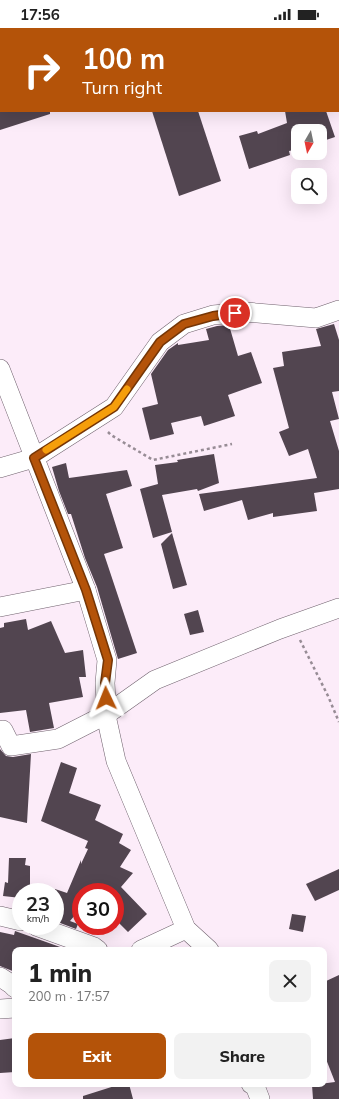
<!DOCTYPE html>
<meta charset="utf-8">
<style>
:root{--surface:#fff;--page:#f2f2f2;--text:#222;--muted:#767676;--accent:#b45309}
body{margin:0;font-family:Mulish,sans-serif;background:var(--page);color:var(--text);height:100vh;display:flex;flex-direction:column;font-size:15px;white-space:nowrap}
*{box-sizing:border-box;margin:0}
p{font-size:13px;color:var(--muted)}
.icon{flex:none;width:22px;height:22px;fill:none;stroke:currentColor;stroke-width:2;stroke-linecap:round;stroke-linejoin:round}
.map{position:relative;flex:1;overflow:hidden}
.panel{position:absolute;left:12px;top:919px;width:315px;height:140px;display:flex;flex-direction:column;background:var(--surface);border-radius:8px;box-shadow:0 4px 16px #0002}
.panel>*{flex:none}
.hud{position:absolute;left:0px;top:0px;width:339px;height:84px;box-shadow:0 4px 16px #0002;background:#b45309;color:#fff;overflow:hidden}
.needle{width:26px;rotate:189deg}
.tools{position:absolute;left:291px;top:96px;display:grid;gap:8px}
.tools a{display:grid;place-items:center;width:36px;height:36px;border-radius:8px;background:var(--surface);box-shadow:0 4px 16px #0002;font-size:20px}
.speed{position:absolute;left:12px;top:855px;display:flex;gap:8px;font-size:20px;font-weight:700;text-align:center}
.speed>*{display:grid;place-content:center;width:52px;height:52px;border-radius:50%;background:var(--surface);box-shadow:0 4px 16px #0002;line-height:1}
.speed small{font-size:10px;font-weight:400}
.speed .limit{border:6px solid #d22;background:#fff;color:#111}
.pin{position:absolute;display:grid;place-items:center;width:34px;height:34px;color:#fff;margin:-17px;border:2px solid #fff;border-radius:50%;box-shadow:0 1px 4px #0007}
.me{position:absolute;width:44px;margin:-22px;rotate:358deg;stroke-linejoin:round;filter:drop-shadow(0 0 3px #0008)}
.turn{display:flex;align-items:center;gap:14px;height:84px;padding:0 16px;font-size:18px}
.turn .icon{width:52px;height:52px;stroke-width:2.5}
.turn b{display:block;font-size:28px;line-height:34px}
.round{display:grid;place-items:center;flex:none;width:42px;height:42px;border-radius:8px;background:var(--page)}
.headline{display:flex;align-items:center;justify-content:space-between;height:68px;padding:0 16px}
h1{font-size:24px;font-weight:800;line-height:30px}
.primary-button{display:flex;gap:8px;margin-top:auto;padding:8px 16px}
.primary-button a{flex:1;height:46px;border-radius:8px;background:var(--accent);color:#fff;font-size:16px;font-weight:800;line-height:46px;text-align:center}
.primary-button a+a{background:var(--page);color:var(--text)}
.status{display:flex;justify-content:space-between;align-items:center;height:28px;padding:0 20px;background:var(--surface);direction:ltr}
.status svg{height:11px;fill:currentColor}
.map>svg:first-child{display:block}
.building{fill:#524550}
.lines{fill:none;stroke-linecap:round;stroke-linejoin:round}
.minor-casing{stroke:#70626e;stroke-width:20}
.path{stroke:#978c95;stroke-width:2.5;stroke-dasharray:3 3;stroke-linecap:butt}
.minor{stroke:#fff;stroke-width:19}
.route-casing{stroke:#753606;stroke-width:10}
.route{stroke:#b45309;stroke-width:7}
.slow{stroke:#f59e0b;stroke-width:7}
</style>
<div class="status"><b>17:56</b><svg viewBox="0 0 49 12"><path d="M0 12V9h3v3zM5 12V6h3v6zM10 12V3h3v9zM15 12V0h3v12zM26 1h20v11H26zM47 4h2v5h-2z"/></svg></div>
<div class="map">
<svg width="339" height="1071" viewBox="0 0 339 1071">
<rect width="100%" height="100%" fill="#fcecf9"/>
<g class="building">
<polygon points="0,83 50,83 50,86 0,102"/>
<polygon points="152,83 198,83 221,153 179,168"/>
<polygon points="285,83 326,83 335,109 320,114 320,103 298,103 298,121 289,123 290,127 249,141 239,108 257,103 258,106 287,95"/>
<polygon points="334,296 339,312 339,363 332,364 339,391 330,393 339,423 339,461 314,465 317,483 273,489 273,485 248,492 242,472 204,483 199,466 317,450 308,421 289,428 279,404 289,400 273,340 284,338 282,324 321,318 316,301"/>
<polygon points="229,297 238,328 251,324 262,355 228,367 235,388 204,398 201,388 171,395 174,406 150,412 142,380 158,376 151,346 168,322 178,315 178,317 209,312 206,301 217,298"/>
<polygon points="214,426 219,455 198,463 197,461 162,467 172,504 153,510 140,461 158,456 155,437 178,434 177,432"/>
<polygon points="66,435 69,450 127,442 132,458 106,466 123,520 104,526 137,625 118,631 97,559 85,530 71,486 68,486 59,463 52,439"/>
<polygon points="172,505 187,557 173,561 161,516"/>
<polygon points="198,582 204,604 190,607 184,586"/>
<polygon points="26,591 28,602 51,593 65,625 83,622 86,649 79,649 83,669 49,675 54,700 30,704 26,682 0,685 0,600 4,599 4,595"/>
<polygon points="0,721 6,728 13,729 31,726 27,795 0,789"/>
<polygon points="61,734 77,740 69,765 101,777 95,792 123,806 119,815 131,822 120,839 133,845 121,859 147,886 128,904 115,891 115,864 81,864 81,880 70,893 78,896 76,901 55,893 55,861 67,865 81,832 81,836 88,821 85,820 88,813 41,793"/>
<polygon points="9,830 26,830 25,837 30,838 30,864 21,864 21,870 3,868 5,854 8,855"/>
<polygon points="339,841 339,862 315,873 306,856"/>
<polygon points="292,886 306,888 303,904 289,901"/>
<polygon points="15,903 63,920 63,922 15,922 15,944 0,938 0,904 14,907"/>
<polygon points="339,947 339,1071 313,1071 312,1057 335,1054 324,1026 324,954"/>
<polygon points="15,1010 15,1044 0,1045 0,1012"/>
<polygon points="121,1056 129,1056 133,1071 83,1071 83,1068"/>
</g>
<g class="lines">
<g class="minor-casing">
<g id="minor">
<polyline points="0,341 86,562 107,632 105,655 107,692 116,733 186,901 209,922"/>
<polyline points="0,440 34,430 114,379 160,314 184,296 213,287 246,284 316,290 339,282"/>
<polyline points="0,579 86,562"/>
<polyline points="3,702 11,718 58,711 107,686 155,652 280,601 339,580"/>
<polyline points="0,888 21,893"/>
<polyline points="36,898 94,919 98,922"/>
<polyline points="141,922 186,901"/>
<polyline points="0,949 11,956 15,960"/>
<polyline points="0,981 15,980"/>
<polyline points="251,1056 255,1058 260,1071"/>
</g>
</g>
<g class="path">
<polyline points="108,404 111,407 153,432 232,416"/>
<polyline points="300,612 328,668 339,694"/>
</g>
<use href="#minor" class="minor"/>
</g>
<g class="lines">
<g class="route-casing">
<polyline id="route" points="106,670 105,655 108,632 86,562 34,430 114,379 160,314 184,296 213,288 235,285"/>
</g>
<use href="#route" class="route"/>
<polyline class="slow" points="46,422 114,379 127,361"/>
</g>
</svg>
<div class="tools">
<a><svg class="needle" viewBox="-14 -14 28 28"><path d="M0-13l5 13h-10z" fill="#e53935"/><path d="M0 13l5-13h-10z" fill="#767676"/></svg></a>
<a><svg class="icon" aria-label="search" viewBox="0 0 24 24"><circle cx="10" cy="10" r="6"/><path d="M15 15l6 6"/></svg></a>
</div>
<div class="speed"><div>23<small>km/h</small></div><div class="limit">30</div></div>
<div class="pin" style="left:235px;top:285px;background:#d93025"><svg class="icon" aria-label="arrive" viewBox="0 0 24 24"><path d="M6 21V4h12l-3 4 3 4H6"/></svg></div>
<svg class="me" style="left:106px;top:670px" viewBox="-20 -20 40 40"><path d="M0-17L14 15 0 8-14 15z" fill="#b45309" stroke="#fff" stroke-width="4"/></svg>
<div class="hud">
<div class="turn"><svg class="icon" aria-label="right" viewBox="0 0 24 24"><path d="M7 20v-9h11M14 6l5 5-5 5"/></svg><div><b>100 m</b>Turn right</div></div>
</div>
<section class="panel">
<div class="headline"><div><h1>1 min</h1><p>200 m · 17:57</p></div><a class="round"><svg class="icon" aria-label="close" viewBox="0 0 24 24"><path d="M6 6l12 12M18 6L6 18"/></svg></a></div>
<div class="primary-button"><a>Exit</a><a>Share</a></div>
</section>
</div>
